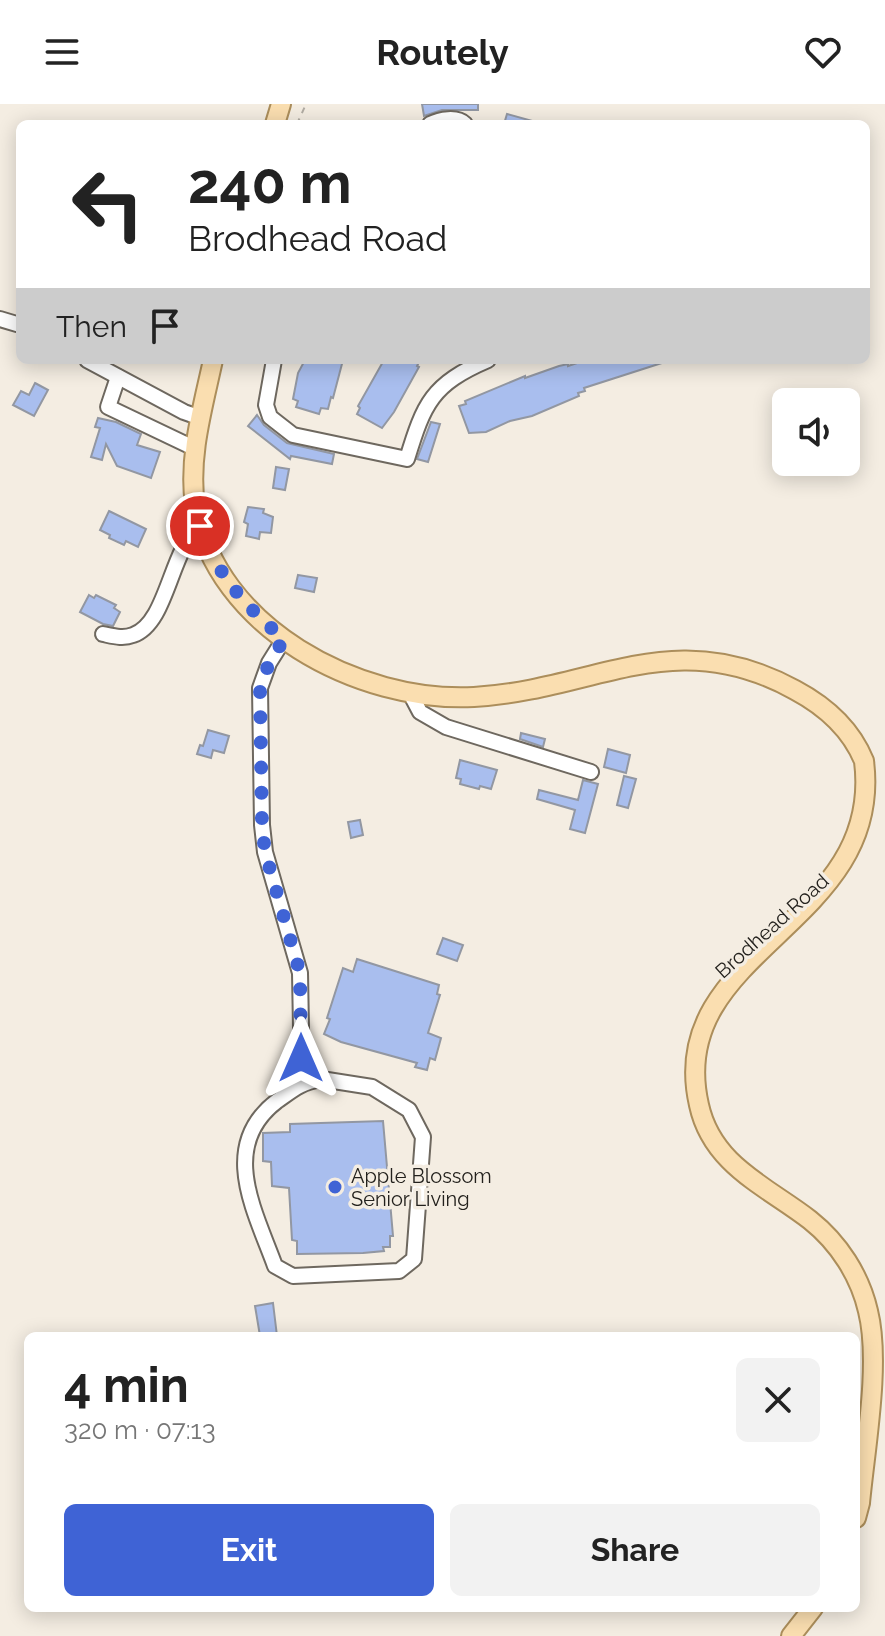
<!DOCTYPE html>
<meta charset="utf-8">
<style>
:root{--surface:#fff;--page:#f2f2f2;--text:#222;--muted:#767676;--accent:#3f63d5}
body{margin:0;font-family:Raleway,sans-serif;background:var(--page);color:var(--text);height:100vh;display:flex;flex-direction:column;font-size:30px;white-space:nowrap}
*{box-sizing:border-box;margin:0}
p{font-size:26px;color:var(--muted)}
.icon{flex:none;width:44px;height:44px;fill:none;stroke:currentColor;stroke-width:2;stroke-linecap:round;stroke-linejoin:round}
.map{position:relative;flex:1;overflow:hidden}
.sheet{position:absolute;left:24px;top:1228px;width:836px;height:280px;display:flex;flex-direction:column;background:var(--surface);border-radius:12px;box-shadow:0 4px 20px #0003}
.sheet>*{flex:none}
.guide{position:absolute;left:16px;top:16px;width:854px;height:244px;border-radius:12px;box-shadow:0 4px 20px #0003;background:#fff;color:var(--text);overflow:hidden}
.controls{position:absolute;left:772px;top:284px;display:grid;gap:16px}
.controls a{display:grid;place-items:center;width:88px;height:88px;border-radius:12px;background:var(--surface);box-shadow:0 4px 20px #0003;font-size:40px}
.pin{position:absolute;display:grid;place-items:center;width:68px;height:68px;color:#fff;margin:-34px;border:4px solid #fff;border-radius:50%;box-shadow:0 2px 8px #0007}
.me{position:absolute;width:88px;margin:-44px;rotate:0deg;stroke-linejoin:round;filter:drop-shadow(0 0 6px #0008)}
.turn{display:flex;align-items:center;gap:28px;height:168px;padding:0 40px;font-size:36px}
.turn .icon{width:104px;height:104px;stroke-width:2.5}
.turn b{display:block;font-size:56px;line-height:68px}
.then{display:flex;align-items:center;height:76px;padding:0 40px;background:#0003;gap:16px;font-size:30px}
.round{display:grid;place-items:center;flex:none;width:84px;height:84px;border-radius:12px;background:var(--page)}
.summary{display:flex;align-items:center;justify-content:space-between;height:136px;padding:0 40px}
h1{font-size:48px;font-weight:700;line-height:60px}
.action{display:flex;gap:16px;margin-top:auto;padding:16px 40px}
.action a{flex:1;height:92px;border-radius:12px;background:var(--accent);color:#fff;font-size:32px;font-weight:700;line-height:92px;text-align:center}
.action a+a{background:var(--page);color:var(--text)}
header{display:flex;justify-content:space-between;align-items:center;height:104px;padding:0 40px;background:var(--surface);font-size:36px;font-weight:700}
.map>svg:first-child{display:block}
.building{fill:#a9beee;stroke:#9297a2;stroke-width:2}
.lines{fill:none;stroke-linecap:round;stroke-linejoin:round}
.minor-casing{stroke:#6e685f;stroke-width:18}
.major-casing{stroke:#ac8e5b;stroke-width:22}
.path{stroke:#b1aca3;stroke-width:2;stroke-dasharray:6 6;stroke-linecap:butt}
.minor{stroke:#fff;stroke-width:14}
.major{stroke:#fadeb0;stroke-width:18}
.route{stroke:#3f63d5;stroke-width:14;stroke-dasharray:0 25.2}
.poi-dot{fill:#3f63d5;stroke:#f4ede2;stroke-width:3}
.labels{text-anchor:middle;dominant-baseline:central;stroke-width:7;stroke-linejoin:round;paint-order:stroke}
.street-label{font-size:20px;fill:#23211d;stroke:#f4ede2}
.poi-label{font-size:20px;fill:#23211d;stroke:#f4ede2;text-anchor:start}
</style>
<header><svg class="icon" aria-label="menu" viewBox="0 0 24 24"><path d="M4 6h16M4 12h16M4 18h16"/></svg>Routely<svg class="icon" aria-label="heart" viewBox="0 0 24 24"><path d="M12 20l-8-8c-3-5 5-10 8-4 3-6 11-1 8 4z"/></svg></header>
<div class="map">
<svg width="885" height="1532" viewBox="0 0 885 1532">
<rect width="100%" height="100%" fill="#f4ede2"/>
<g class="building">
<polygon points="422,0 478,0 478,6 442,6 424,12"/>
<polygon points="507,10 536,18 536,20 504,20"/>
<polygon points="305,256 343,256 333,294 331,293 328,305 321,304 319,310 296,303 298,297 293,295 298,269"/>
<polygon points="384,256 420,256 417,262 419,263 394,308 382,324 357,310 360,304 358,302"/>
<polygon points="586,256 668,257 584,284 585,287 578,289 579,292 532,312 510,317 486,328 469,329 459,302 466,300 465,297 525,272 525,274 559,262 568,260 568,262"/>
<polygon points="35,279 48,286 34,312 13,301 21,287 29,291"/>
<polygon points="257,311 264,321 287,339 334,350 332,360 291,352 290,355 248,322"/>
<polygon points="98,314 116,318 141,330 137,341 160,348 151,374 117,362 106,340 102,356 91,353 100,324 95,323"/>
<polygon points="431,318 440,320 428,358 417,355"/>
<polygon points="276,363 289,365 285,386 273,384"/>
<polygon points="248,403 264,405 263,409 273,413 271,429 260,428 259,435 246,432 248,420 244,418"/>
<polygon points="109,407 146,425 138,443 126,437 124,441 109,434 110,431 100,426"/>
<polygon points="298,471 317,474 314,488 295,484"/>
<polygon points="89,491 94,494 96,491 116,501 114,504 120,508 113,522 103,520 80,508"/>
<polygon points="208,626 229,632 224,649 213,646 211,654 197,650 200,641 203,642"/>
<polygon points="521,629 545,635 543,643 520,635"/>
<polygon points="608,645 630,651 626,669 604,663"/>
<polygon points="460,656 497,666 491,685 480,682 479,685 460,680 461,675 456,674"/>
<polygon points="624,672 636,675 628,704 617,701"/>
<polygon points="583,676 598,680 585,729 570,725 575,706 537,695 539,686 578,696"/>
<polygon points="360,716 363,731 351,734 348,718"/>
<polygon points="443,834 463,841 457,857 437,850"/>
<polygon points="357,855 439,881 437,890 440,891 428,929 441,934 435,956 430,954 427,966 415,963 417,959 341,938 324,930 330,915 327,914 343,864 353,868"/>
<polygon points="383,1017 393,1132 390,1132 390,1143 383,1143 384,1147 363,1149 297,1150 297,1137 292,1136 289,1084 272,1082 271,1058 263,1057 263,1029 290,1028 290,1020"/>
<polygon points="273,1199 277,1232 260,1232 255,1202"/>
</g>
<g class="lines">
<g class="minor-casing">
<g id="minor">
<path d="M430,20C440,15 457,12 465,20"/>
<polyline points="0,215 20,221"/>
<polyline points="87,256 184,308 201,314"/>
<path d="M274,256L266,301L270,313L293,331L407,355C424,299 432,280 488,256"/>
<polyline points="118,273 108,303 196,345"/>
<path d="M103,530C113,532 123,535 133,531C168,519 170,445 200,422"/>
<polyline points="284,535 269,559 260,584 262,721 265,748 300,869 302,979"/>
<polyline points="410,589 420,608 446,623 591,668"/>
<path d="M321,975L372,983L409,1006L423,1033L414,1155L399,1167L293,1172L275,1162C255,1107 218,1042 277,997C294,985 300,979 321,975Z"/>
</g>
</g>
<g class="major-casing">
<g id="major">
<polyline points="275,20 281,0"/>
<path d="M213,256C203,303 188,353 195,401C215,524 359,599 474,593C596,586 673,519 795,586C825,602 851,625 864,657C885,822 663,845 699,1001C712,1061 766,1082 810,1116C839,1139 860,1172 868,1207C881,1259 865,1345 860,1399L856,1414"/>
<polyline points="791,1532 813,1504"/>
</g>
</g>
<polyline class="path" points="297,20 306,0"/>
<use href="#minor" class="minor"/>
<use href="#major" class="major"/>
</g>
<g class="lines">
<path class="route" d="M200,422C216,470 246,503 284,535L269,559L260,584L262,721L265,748L300,869L301,954"/>
</g>
<circle class="poi-dot" cx="335" cy="1083" r="8"/>
<g class="labels">
<g class="street-label">
<text transform="translate(772 822) rotate(-42)">Brodhead Road</text>
</g>
<g class="poi-label">
<text x="351" y="1072">Apple Blossom<tspan x="351" dy="23">Senior Living</tspan></text>
</g>
</g>
</svg>
<div class="controls">
<a><svg class="icon" aria-label="sound" viewBox="0 0 24 24"><path d="M4 9h4l5-4v14l-5-4H4zM17 9q2 3 0 6"/></svg></a>
</div>
<div class="pin" style="left:200px;top:422px;background:#d93025"><svg class="icon" aria-label="arrive" viewBox="0 0 24 24"><path d="M6 21V4h12l-3 4 3 4H6"/></svg></div>
<svg class="me" style="left:301px;top:954px" viewBox="-20 -20 40 40"><path d="M0-17L14 15 0 8-14 15z" fill="#3f63d5" stroke="#fff" stroke-width="4"/></svg>
<div class="guide">
<div class="turn"><svg class="icon" aria-label="left" viewBox="0 0 24 24"><path d="M17 20v-9H6M10 6l-5 5 5 5"/></svg><div><b>240 m</b>Brodhead Road</div></div>
<div class="then">Then<svg class="icon" aria-label="arrive" viewBox="0 0 24 24"><path d="M6 21V4h12l-3 4 3 4H6"/></svg></div>
</div>
<section class="sheet">
<div class="summary"><div><h1>4 min</h1><p>320 m · 07:13</p></div><a class="round"><svg class="icon" aria-label="close" viewBox="0 0 24 24"><path d="M6 6l12 12M18 6L6 18"/></svg></a></div>
<div class="action"><a>Exit</a><a>Share</a></div>
</section>
</div>
